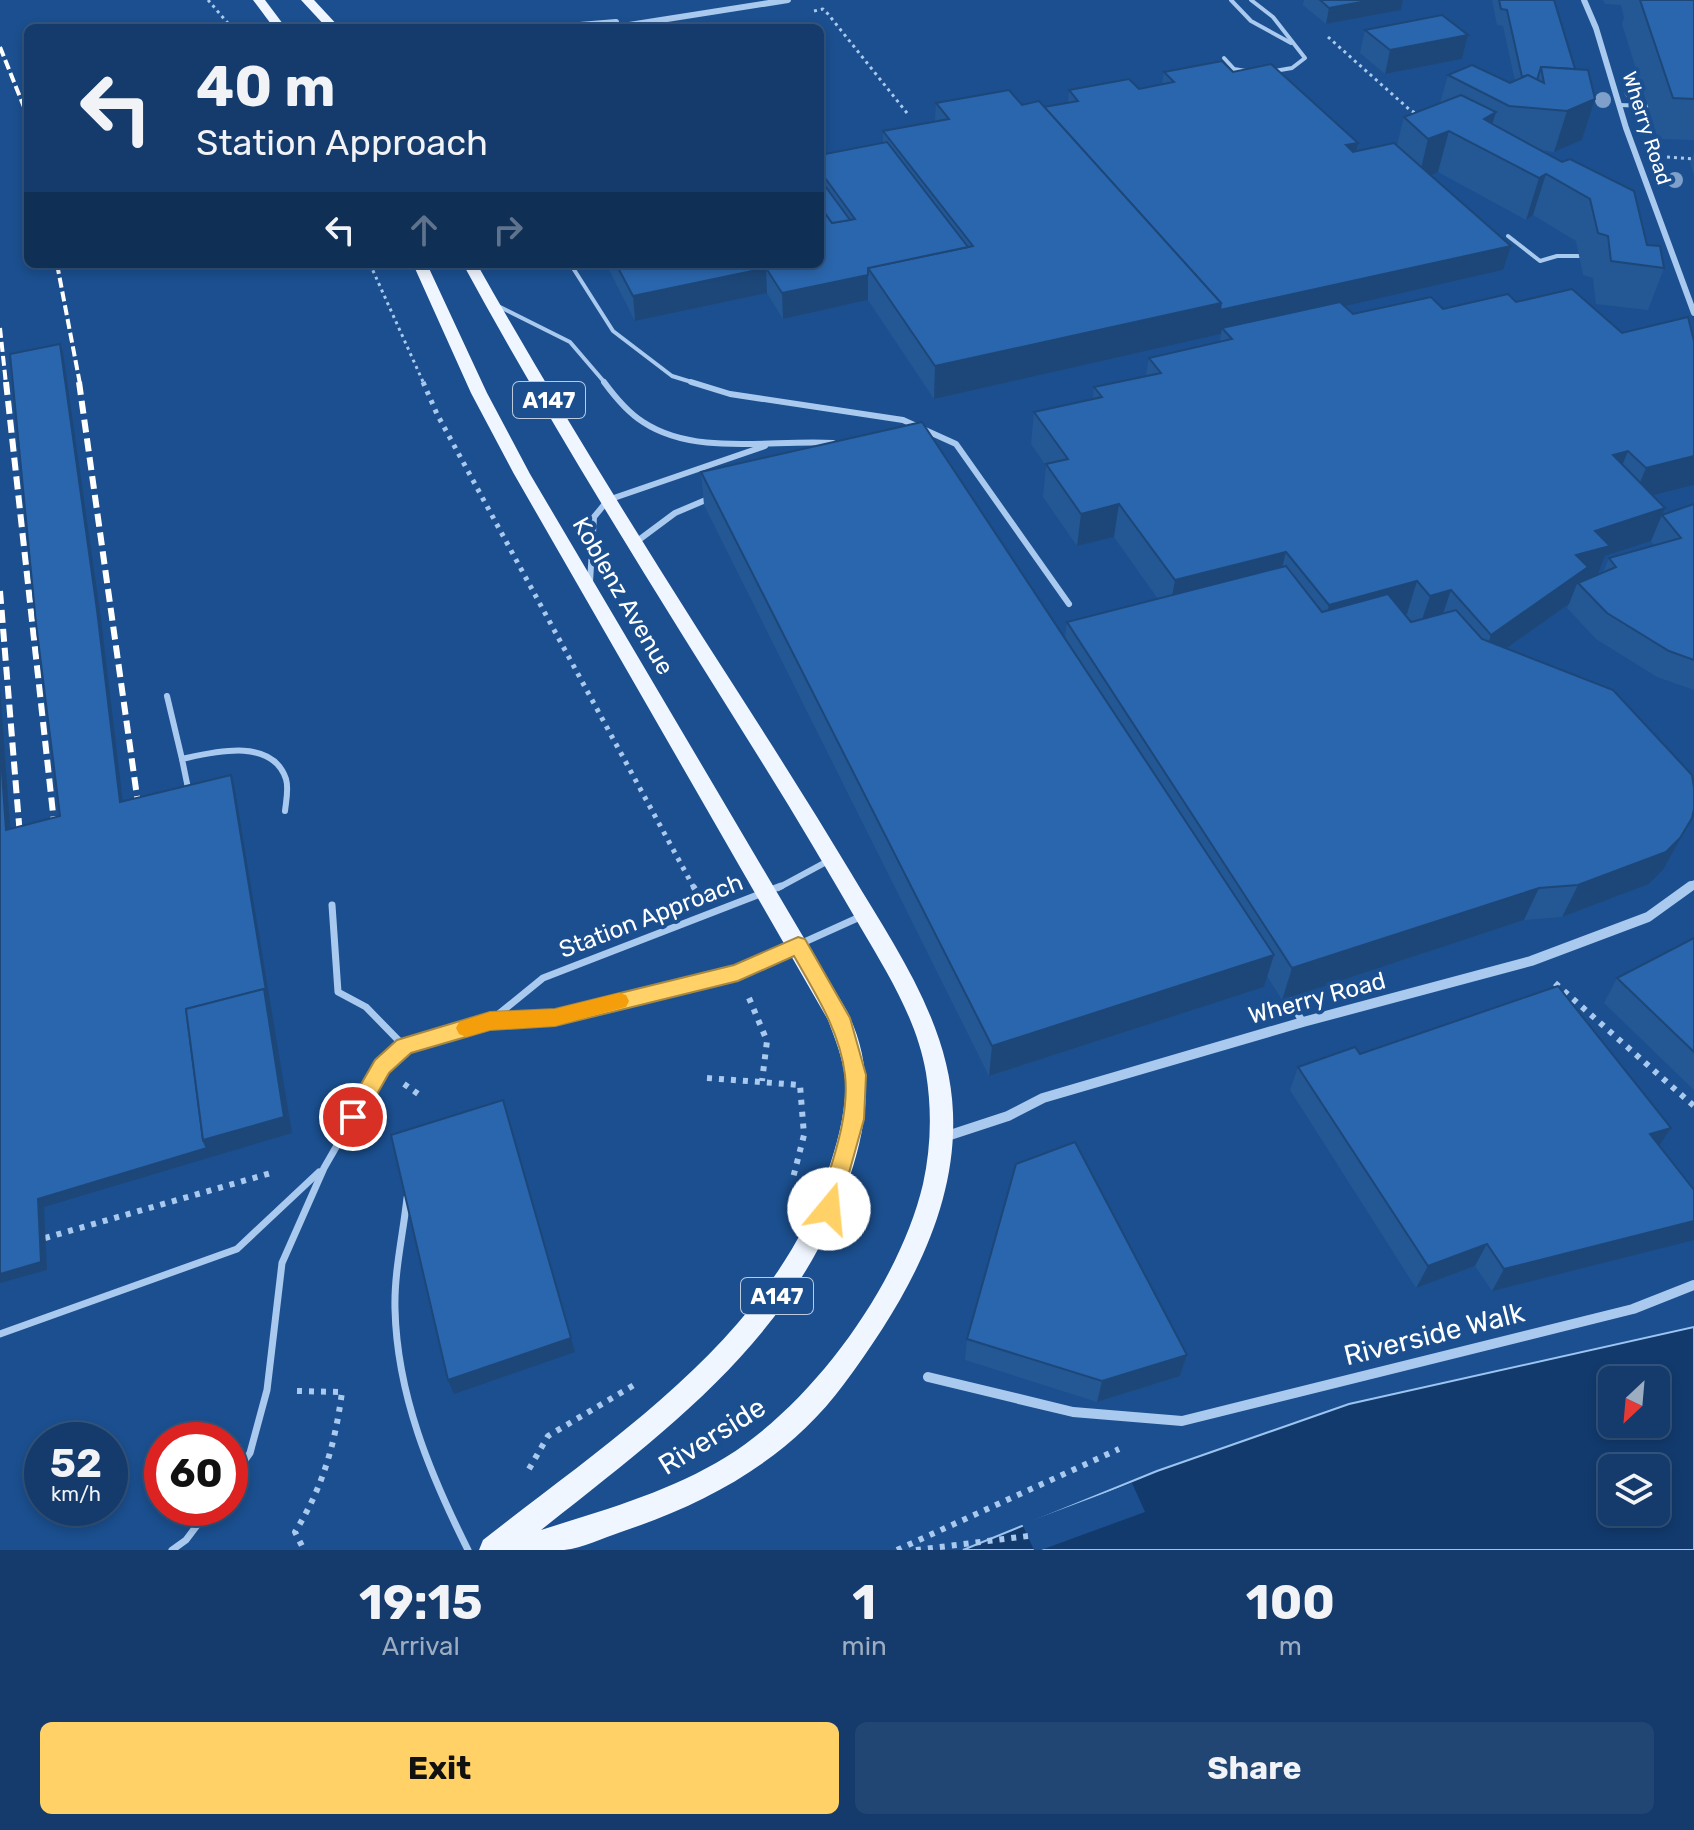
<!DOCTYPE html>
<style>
:root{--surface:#143b6b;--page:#214673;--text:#f1f3f6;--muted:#9dadc1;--line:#33557e;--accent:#ffd166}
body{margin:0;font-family:Rubik,sans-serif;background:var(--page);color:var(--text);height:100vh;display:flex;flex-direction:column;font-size:30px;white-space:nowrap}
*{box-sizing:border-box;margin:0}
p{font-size:26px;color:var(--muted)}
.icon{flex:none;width:44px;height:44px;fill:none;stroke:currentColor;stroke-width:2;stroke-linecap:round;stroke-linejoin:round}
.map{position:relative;height:1550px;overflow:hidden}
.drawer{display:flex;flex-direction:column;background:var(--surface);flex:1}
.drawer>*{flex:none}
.banner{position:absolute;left:24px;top:24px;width:800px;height:244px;border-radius:12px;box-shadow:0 4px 12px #0003,0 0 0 2px var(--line);background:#143b6b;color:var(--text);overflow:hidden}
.needle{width:52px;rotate:206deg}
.buttons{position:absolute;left:1598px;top:1366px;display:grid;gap:16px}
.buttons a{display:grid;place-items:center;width:72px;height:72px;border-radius:12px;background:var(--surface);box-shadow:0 4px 12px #0003,0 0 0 2px var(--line);font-size:40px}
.speed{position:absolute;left:24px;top:1422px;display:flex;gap:16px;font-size:40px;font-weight:700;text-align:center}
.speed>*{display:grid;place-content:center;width:104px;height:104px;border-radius:50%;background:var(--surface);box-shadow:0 4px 12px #0003,0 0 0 2px var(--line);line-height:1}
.speed small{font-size:20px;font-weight:400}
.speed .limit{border:12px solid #d22;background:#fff;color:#111}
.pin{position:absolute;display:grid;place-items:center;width:68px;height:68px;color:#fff;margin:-34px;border:4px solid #fff;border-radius:50%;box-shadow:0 2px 8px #0007}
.me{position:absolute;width:88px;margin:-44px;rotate:17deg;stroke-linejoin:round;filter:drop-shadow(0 0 6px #0008)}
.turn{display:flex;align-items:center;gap:28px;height:168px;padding:0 40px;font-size:36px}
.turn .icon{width:104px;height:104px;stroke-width:2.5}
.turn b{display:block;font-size:56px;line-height:68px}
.lanes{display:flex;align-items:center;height:76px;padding:0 40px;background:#0003;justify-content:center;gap:40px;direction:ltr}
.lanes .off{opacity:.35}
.eta{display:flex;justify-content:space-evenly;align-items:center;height:136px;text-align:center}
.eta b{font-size:48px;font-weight:700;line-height:56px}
.action{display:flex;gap:16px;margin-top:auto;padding:16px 40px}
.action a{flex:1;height:92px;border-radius:12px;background:var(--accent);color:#111;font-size:32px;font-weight:700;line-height:92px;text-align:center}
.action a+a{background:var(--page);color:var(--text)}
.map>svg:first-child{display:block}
.water{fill:#123a6d;stroke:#9cc4f0;stroke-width:2;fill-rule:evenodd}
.pier{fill:#1b4f8f}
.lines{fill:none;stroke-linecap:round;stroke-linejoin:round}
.path-far2{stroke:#a9c9ee;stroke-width:3;stroke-dasharray:3 4;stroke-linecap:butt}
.path-far1{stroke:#a9c9ee;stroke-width:5;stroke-dasharray:4 6;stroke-linecap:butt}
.path{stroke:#a9c9ee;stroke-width:6;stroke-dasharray:5 7;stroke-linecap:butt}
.lane-far2{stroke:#a9c9ee;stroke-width:4}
.lane-far1{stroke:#a9c9ee;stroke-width:6}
.lane{stroke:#a9c9ee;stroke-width:7}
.street-far2{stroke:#a9c9ee;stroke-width:6}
.street-far1{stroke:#a9c9ee;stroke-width:7}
.street{stroke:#a9c9ee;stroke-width:10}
.primary{fill:#f0f6ff;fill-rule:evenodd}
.rail-far1{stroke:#fff;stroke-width:4;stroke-dasharray:10 4;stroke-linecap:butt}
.rail{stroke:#fff;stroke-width:6;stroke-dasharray:13 6;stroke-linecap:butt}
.tree{fill:#7ea0ca}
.wall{fill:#245895;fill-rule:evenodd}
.shaded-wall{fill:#1d4779}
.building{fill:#2a66ad;stroke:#1d4779;stroke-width:2}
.route{fill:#ffd166;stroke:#a68842;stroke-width:2}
.slow{fill:#f59e0b}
.labels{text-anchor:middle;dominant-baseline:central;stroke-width:8;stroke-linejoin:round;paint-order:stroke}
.far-street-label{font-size:20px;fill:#fff;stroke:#1b4f8f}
.shield{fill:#1b4f8f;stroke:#bbcadd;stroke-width:2}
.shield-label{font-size:22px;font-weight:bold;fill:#fff}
.street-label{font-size:24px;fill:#fff;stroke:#1b4f8f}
.near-street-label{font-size:28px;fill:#fff;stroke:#1b4f8f}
</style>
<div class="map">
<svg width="1694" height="1550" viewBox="0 0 1694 1550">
<rect width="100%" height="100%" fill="#1b4f8f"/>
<path class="water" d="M1694,1327V1550H963L1157,1471L1349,1404ZM1612,1380H1656V1424H1612ZM1612,1468H1656V1512H1612Z"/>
<polygon class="pier" points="1132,1483 1145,1512 1041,1550 1034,1550 1022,1524"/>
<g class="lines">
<g class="path-far2">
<polyline points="208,0 232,28"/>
<polyline points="814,11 823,9 828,14 907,113"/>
<polyline points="1328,37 1410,110 1421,116"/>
<polyline points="1667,157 1694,159"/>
<polyline points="370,264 424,384"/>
</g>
<polyline class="path-far1" points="423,382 437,414 694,888"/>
<g class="path">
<polyline points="693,886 695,889"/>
<polyline points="1555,983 1694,1106"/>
<polyline points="749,998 767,1041 762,1081"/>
<polyline points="707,1078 800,1085 804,1135 792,1182"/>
<polyline points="404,1084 421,1096"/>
<polyline points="45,1238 271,1173"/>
<path d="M297,1391L342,1392C335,1444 323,1487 295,1532L304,1550"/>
<polyline points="529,1469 548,1436 634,1385"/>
<polyline points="897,1550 1119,1449"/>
<polyline points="916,1550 1028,1536"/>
</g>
<g class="lane-far2">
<polyline points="1231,0 1251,21 1291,43"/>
<polyline points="1251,0 1273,17 1305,58 1292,68 1269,72"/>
<polyline points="1224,58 1234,69 1246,71"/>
<polyline points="1619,105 1648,106"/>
<polyline points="1508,236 1540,261 1557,256 1579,256"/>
<polyline points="566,264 573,268 613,331 672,376 698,384"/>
<polyline points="496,305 570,342 606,384"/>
</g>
<g class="lane-far1">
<path d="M604,382C615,397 627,412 643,422C696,457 773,439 833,443"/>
<polyline points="691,382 730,394 903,420 956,444 1069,604"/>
<polyline points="636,542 675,513 708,499"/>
<polyline points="590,582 594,517 608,500 765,446"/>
<polyline points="167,696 182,759"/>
<path d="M189,793L182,759C214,752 272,737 286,779C289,789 286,801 285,811"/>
<polyline points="778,888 828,861"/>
</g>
<g class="lane">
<polyline points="332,905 338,992 366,1007 404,1046"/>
<polyline points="1283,991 1303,1022"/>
<polyline points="490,1021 543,978 781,886"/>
<path d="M407,1198C403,1235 394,1272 395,1309C397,1395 430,1474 468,1550"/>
<polyline points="0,1334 237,1249 319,1172"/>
<polyline points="230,1481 250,1453 267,1390 282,1263 324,1168 382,1067 404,1046 490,1021 555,1018 738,972 862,916"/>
<polyline points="172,1550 186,1540 210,1508"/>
</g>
<g class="street-far2">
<polyline points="1584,0 1596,28 1626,128 1694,313"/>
<polyline points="543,28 616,22"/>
<polyline points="610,28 788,0"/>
</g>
<polyline class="street-far1" points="1689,888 1694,884"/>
<g class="street">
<polyline points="944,1137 1008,1116 1043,1098 1303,1022 1531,961 1648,917 1691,886"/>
<polyline points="928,1377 1073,1412 1182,1421 1633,1309 1694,1285"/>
</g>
<g class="primary">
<polygon points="253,0 265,0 286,28 274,28"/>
<polygon points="301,0 314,0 340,28 327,28"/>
<path d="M413,264H427L487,393L530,474L847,1011C874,1066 869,1119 850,1176C795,1338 669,1428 541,1530C604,1510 669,1492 726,1457C813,1403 899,1285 923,1184C931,1148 932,1110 926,1073C917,1020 888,974 861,928C829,873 797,818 763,764C660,599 556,435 463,264H477C548,390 624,513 702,636C752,714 803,793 851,873C895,947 950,1024 953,1113C957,1214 902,1306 844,1384C789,1459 708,1503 621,1532C603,1538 583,1548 564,1550C537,1550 507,1550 479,1550L483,1540C614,1437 770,1338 827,1174C837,1144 847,1110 845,1079C843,1058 835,1039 828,1020L514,474L471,393Z"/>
</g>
<g class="rail-far1">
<polyline points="0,47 28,117"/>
<polyline points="57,264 80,384"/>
<polyline points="0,328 6,384"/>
</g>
<g class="rail">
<polyline points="6,382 56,841"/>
<polyline points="79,382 140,818"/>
<polyline points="0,591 21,848"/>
</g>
</g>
<g class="tree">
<circle cx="1632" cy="91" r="8"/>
<circle cx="1603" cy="100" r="8"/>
<circle cx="1675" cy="180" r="8"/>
</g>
<g class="wall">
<polygon points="1304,0 1403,0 1401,10 1326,24 1303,5"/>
<path d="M1492,0H1554L1575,69L1595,99L1582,140L1554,152L1540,150L1647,245L1664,268L1648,310L1596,304L1593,278L1583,275L1576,241L1533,215L1526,220L1438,172L1431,175L1503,270L1345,306L1353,314L1443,309L1694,485L1653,496L1665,508L1662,515L1694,504V690L1657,677L1596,639L1567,608L1569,604L1506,649L1692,818L1663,870L1649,884L1562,917L1524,920L1282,1000L1267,976L1264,987L989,1076L704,505L701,472L1065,638L1067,622L1158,599L1114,537L1077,546L1043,497L1046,466L1031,444L1034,412L1093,398L1094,387L1146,376L1149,358L1220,342L1221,334L934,399L868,300L783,319L767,293L635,321L606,264H820V155L883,143V131L935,121L936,103L1022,105L1044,107L1068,103L1069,90L1139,89L1162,85L1164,72H1233L1356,151L1397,145L1404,117L1440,103L1448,75L1510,83L1515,81L1503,26L1497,25ZM1651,541L1654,545L1609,558L1603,572L1598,574L1605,556Z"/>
<polygon points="1603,0 1694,0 1694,140 1658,139 1622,24 1624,18 1621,5 1605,4"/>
<polygon points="1365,30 1468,35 1462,59 1385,74 1360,53"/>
<polygon points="1694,152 1694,176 1690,162"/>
<polygon points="1694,938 1694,1090 1604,1003 1617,978"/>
<polygon points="1360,1054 1671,1128 1659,1146 1492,1291 1475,1266 1416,1288 1290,1090 1298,1067"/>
<polygon points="967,1339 1187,1355 1180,1376 1097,1402 965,1360"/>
</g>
<g class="shaded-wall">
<polygon points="1372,0 1403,0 1401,10 1326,24 1329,8"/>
<polygon points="1468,35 1462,59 1385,74 1390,50"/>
<polygon points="1595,99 1582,140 1554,152 1567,111"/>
<polygon points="1496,112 1486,145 1484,119"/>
<polygon points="1449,131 1438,172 1418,181 1428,139"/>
<polygon points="1358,143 1352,167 1346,145"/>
<polygon points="1546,174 1533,215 1526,220 1539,178"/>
<polygon points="1511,246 1503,270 1227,333 1222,328 1221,334 934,399 935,366 1221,303"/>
<polygon points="766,268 767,293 635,321 633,296"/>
<polygon points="868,275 868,300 783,319 782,293"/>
<polygon points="60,344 63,352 101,619 124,811 120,802"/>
<polygon points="1628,451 1615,484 1613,455"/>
<polygon points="1694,456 1694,485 1632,501 1646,468"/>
<polygon points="1119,504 1114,537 1077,546 1081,514"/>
<polygon points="1665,508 1651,541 1605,556 1596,579 1577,584 1569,604 1479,668 1491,635 1576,555 1595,531"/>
<polygon points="1286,552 1278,585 1169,613 1175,580"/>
<polygon points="1417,581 1407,614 1320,637 1329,605"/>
<polygon points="1451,590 1440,623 1419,628 1430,596"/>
<polygon points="0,689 11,839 6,830 0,743"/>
<polygon points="231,775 234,784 292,1133 44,1207 47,1270 0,1283 0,1274 38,1199 203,1140"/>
<polygon points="1692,818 1663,870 1649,884 1562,917 1578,885"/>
<polygon points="1539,888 1524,920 1282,1000 1292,968"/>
<polygon points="1274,955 1264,987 989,1076 992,1046"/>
<polygon points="1671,1128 1655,1152 1650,1134"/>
<polygon points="1694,1221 1694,1240 1492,1291 1504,1269"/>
<polygon points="1487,1244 1475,1266 1416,1288 1428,1266"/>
<polygon points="571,1338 575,1352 454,1394 448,1380"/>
<polygon points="1187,1355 1180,1376 1097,1402 1102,1381"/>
</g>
<g class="building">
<polygon points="1320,0 1372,0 1329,8"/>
<polygon points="1499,0 1554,0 1575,69 1541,67 1537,80 1528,75 1522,77 1507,10 1501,9"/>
<polygon points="1640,0 1694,0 1694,99 1673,98"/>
<polygon points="1442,15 1468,35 1390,50 1365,30"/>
<polygon points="1222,61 1233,72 1271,64 1358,143 1346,145 1353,152 1394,143 1511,246 1220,310 1221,303 1044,107 1078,101 1069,90 1129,79 1139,89 1174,82 1164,72"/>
<polygon points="1472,65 1510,83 1528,75 1544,83 1541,67 1588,70 1595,99 1567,111 1509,106 1448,75"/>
<polygon points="1009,90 1022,105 1039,101 1221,303 935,366 868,268 973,246 883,131 949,119 936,103"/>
<polygon points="1461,95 1496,112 1484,119 1494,125 1562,162 1570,159 1634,191 1647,245 1660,246 1664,268 1611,261 1608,236 1598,233 1590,199 1546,174 1539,178 1449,131 1428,139 1404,117"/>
<polygon points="887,142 968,247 868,268 868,275 782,293 766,268 633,296 616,264 820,264 820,206 832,223 855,219 820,171 820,155"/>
<polygon points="820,179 850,220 832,223 820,206"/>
<polygon points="1572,289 1622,333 1688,317 1694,341 1694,456 1646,468 1628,451 1613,455 1665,508 1595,531 1610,546 1576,555 1588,567 1491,635 1451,590 1430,596 1417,581 1329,605 1286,552 1175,580 1119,504 1081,514 1046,464 1068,459 1034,412 1102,397 1094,387 1161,373 1149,358 1232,339 1222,328 1340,302 1353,314 1431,297 1443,309 1508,294 1516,302"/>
<polygon points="60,344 97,610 120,802 231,775 267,997 264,989 186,1009 203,1140 207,1148 38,1199 41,1262 0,1274 0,743 6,830 60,816 36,623 10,354"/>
<polygon points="922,422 1274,955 992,1046 701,472"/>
<polygon points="1694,504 1694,660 1669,651 1607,613 1578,583 1616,567 1609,558 1681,538 1662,515"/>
<polygon points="1286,566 1322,612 1388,594 1411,622 1456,610 1482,639 1613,690 1692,775 1694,788 1694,809 1692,818 1680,838 1666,852 1578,885 1539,888 1292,968 1067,622"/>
<polygon points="1694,938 1694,1052 1617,978"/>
<polygon points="1558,986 1671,1128 1650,1134 1694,1190 1694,1221 1504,1269 1487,1244 1428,1266 1298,1067 1355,1047 1360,1054"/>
<polygon points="264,989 284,1117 203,1140 186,1009"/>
<polygon points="503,1100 571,1338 448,1380 391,1135"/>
<polygon points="1075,1142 1187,1355 1102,1381 967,1339 1016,1164"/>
</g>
<path class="route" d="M798,937L805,939L850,1018L866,1075L864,1119L837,1216L829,1219L822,1216L818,1209C830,1167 850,1119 845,1075C840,1031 815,993 794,956L738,981L555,1026L490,1030L411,1053L389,1073L360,1124L353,1127L345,1124L342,1117L375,1060L397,1040L490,1012L555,1009L734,965Z"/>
<polygon class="slow" points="619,993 626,995 629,1001 626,1007 555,1026 490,1030 466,1037 459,1034 456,1028 459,1022 490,1012 555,1009"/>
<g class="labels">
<g class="far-street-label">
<text transform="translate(1647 128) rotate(72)">Wherry Road</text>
</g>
<g class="shield">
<rect x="513" y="382" width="72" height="36" rx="6"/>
<rect x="741" y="1278" width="72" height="36" rx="6"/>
</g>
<g class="shield-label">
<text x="549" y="400">A147</text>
<text x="777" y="1296">A147</text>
</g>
<g class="street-label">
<text transform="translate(623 596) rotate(60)">Koblenz Avenue</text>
<text transform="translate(651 916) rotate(-21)">Station Approach</text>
<text transform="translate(1317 998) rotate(-15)">Wherry Road</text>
</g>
<g class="near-street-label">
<text transform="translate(1434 1334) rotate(-14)">Riverside Walk</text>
<text transform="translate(712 1436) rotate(-32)">Riverside</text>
</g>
</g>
</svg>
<div class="buttons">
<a><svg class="needle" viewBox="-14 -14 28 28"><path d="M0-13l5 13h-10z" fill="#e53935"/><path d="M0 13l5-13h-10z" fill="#9dadc1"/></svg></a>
<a><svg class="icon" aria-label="layers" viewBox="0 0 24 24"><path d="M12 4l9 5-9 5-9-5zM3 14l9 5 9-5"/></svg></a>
</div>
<div class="speed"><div>52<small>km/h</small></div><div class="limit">60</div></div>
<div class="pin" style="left:353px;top:1117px;background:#d93025"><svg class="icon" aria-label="arrive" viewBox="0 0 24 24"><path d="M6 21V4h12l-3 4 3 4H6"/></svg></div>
<svg class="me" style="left:829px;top:1209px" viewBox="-20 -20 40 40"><circle r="19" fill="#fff"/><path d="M0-13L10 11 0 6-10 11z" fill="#ffd166"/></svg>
<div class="banner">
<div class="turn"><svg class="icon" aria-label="left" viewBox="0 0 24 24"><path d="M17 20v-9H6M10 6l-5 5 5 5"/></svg><div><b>40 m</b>Station Approach</div></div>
<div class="lanes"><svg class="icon" aria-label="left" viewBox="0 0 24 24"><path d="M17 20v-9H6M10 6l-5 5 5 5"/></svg><svg class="icon off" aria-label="ahead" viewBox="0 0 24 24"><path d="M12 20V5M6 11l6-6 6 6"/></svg><svg class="icon off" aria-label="right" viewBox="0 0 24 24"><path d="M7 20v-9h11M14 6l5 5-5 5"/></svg></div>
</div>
</div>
<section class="drawer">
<div class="eta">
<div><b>19:15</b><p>Arrival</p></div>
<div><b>1</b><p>min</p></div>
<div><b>100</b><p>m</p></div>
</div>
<div class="action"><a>Exit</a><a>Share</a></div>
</section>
